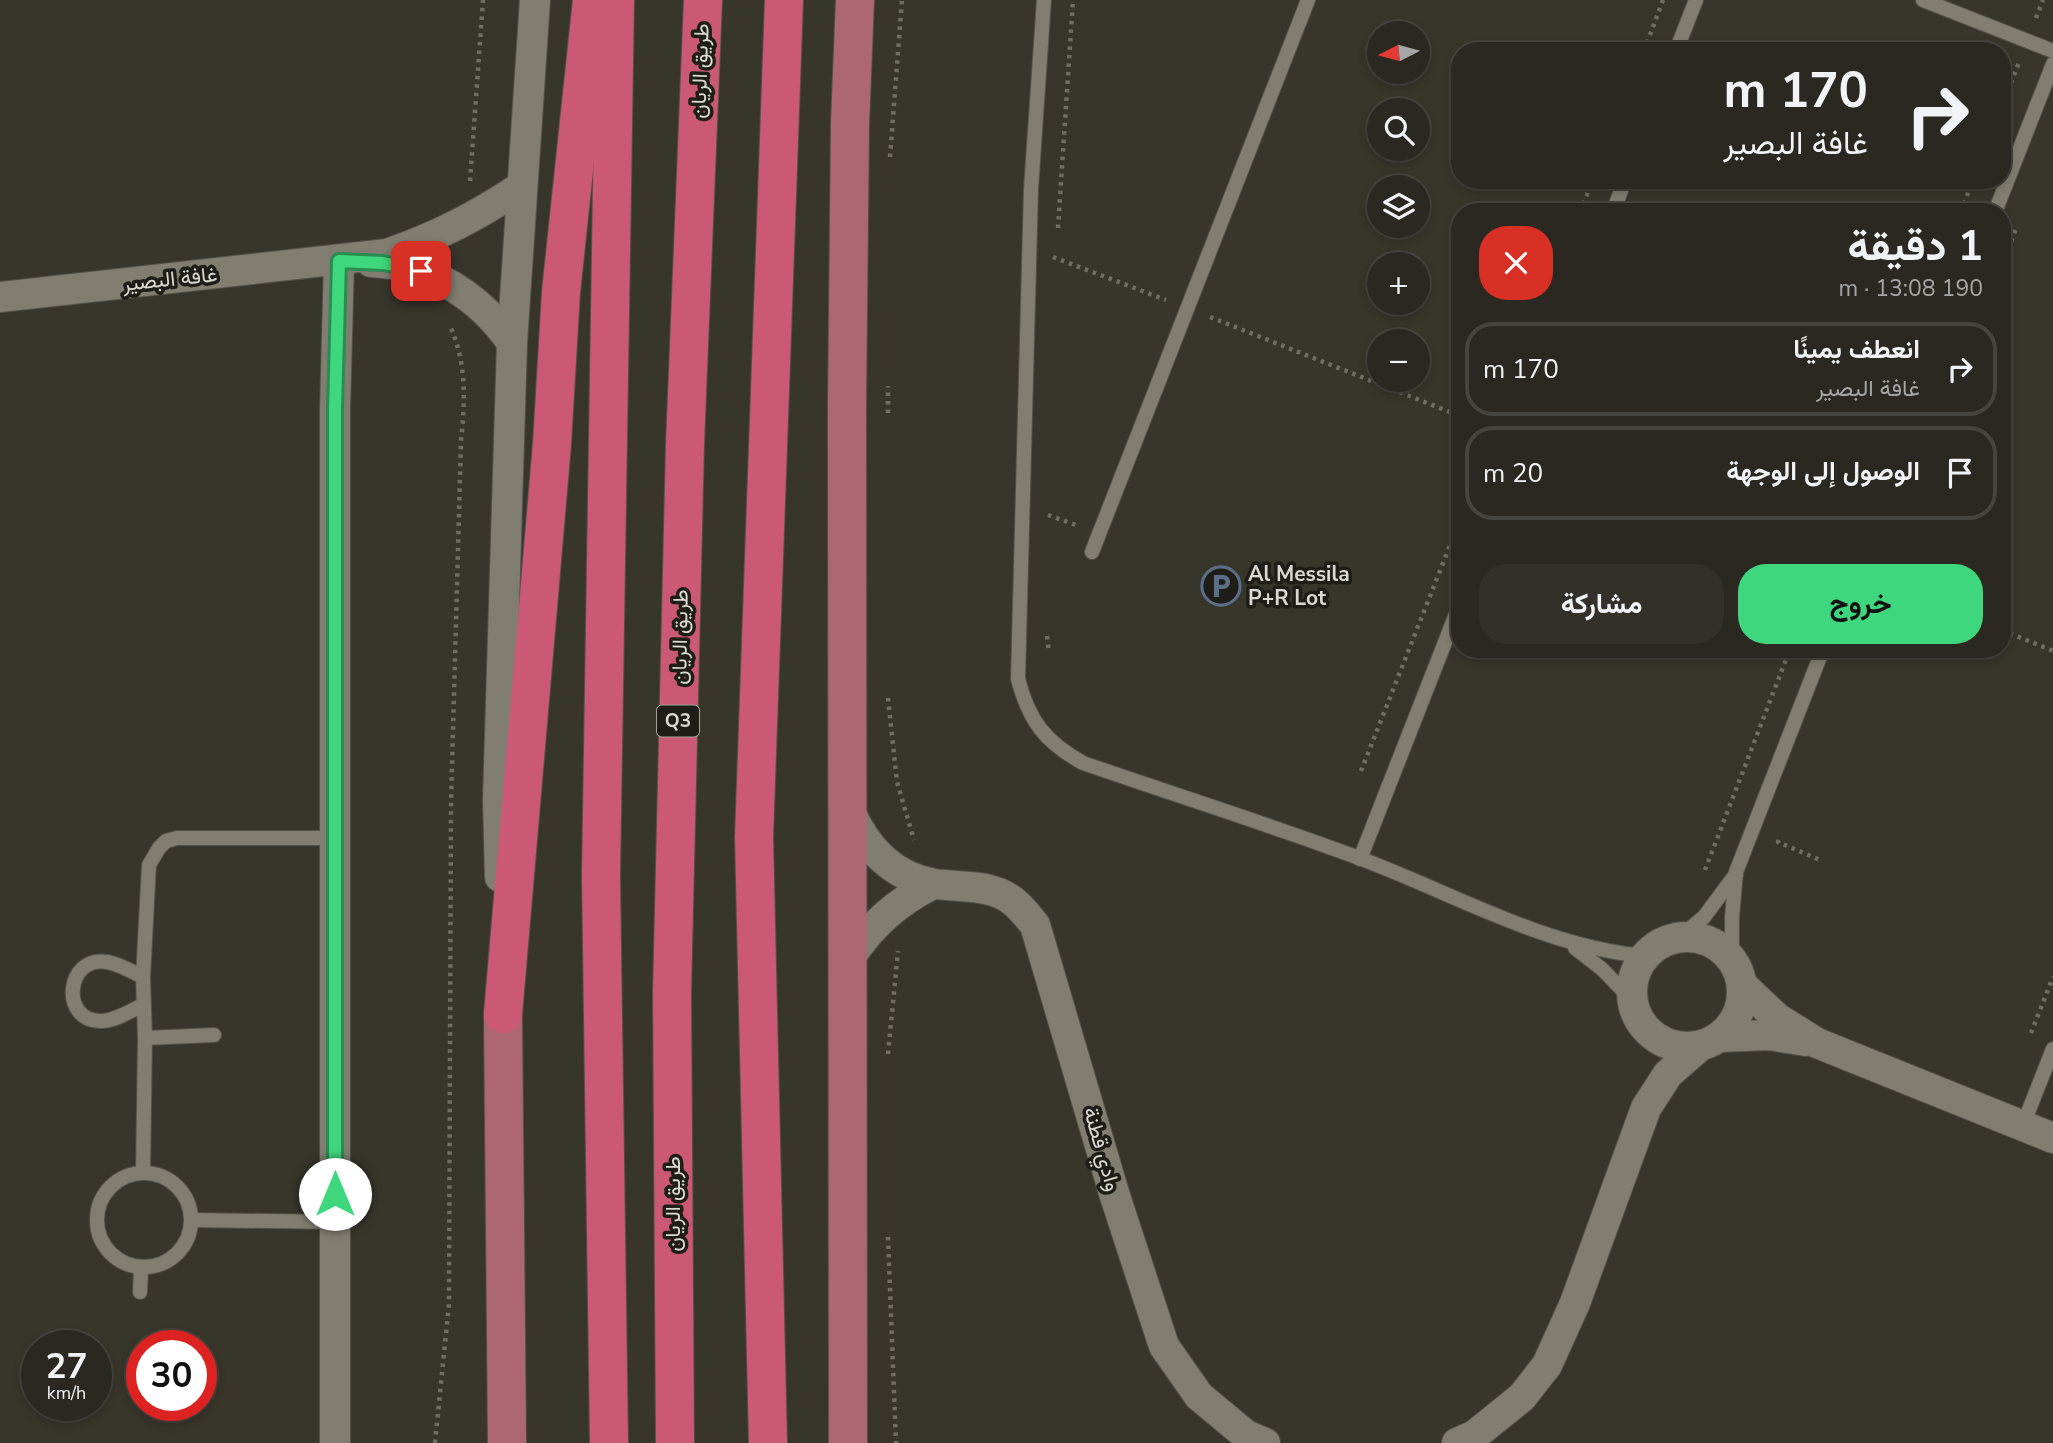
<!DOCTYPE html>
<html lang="ar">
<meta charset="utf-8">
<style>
:root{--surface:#2a2820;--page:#323029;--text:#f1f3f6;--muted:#a5a6a5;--line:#46443e;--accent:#3fd77d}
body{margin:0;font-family:"Nunito Sans",Vazirmatn,sans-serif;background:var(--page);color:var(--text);direction:rtl;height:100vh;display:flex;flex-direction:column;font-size:26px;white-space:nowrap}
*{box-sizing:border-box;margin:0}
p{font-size:23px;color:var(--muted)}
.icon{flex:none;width:38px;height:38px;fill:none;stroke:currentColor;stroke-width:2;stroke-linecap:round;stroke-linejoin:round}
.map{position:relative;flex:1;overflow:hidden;direction:ltr}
.side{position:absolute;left:1451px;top:203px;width:560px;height:455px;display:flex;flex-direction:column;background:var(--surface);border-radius:28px;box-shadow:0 4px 10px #0003,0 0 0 2px var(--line);direction:rtl}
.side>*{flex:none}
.top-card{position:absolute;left:1451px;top:42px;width:560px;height:147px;border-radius:28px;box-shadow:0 4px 10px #0003,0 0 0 2px var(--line);direction:rtl;background:#2a2820;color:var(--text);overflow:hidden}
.needle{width:46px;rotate:264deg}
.buttons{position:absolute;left:1367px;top:21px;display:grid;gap:14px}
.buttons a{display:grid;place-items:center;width:63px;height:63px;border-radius:50%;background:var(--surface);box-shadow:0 4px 10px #0003,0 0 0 2px var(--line);font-size:35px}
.speed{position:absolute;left:21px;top:1330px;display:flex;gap:14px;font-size:35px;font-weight:700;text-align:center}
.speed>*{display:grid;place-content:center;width:91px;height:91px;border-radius:50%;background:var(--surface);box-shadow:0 4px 10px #0003,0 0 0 2px var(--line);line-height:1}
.speed small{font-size:18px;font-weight:400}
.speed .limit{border:10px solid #d22;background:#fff;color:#111}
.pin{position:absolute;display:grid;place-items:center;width:60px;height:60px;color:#fff;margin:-30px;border-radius:14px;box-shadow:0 4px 10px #0006}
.me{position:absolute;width:77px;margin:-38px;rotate:0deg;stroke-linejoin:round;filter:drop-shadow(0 0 5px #0008)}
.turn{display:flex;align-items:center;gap:24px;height:147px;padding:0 28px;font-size:32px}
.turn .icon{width:91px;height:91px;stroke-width:2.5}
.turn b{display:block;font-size:49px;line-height:60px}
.round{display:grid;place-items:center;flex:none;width:74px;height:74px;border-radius:28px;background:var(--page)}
.head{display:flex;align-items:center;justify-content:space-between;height:119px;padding:0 28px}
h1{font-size:42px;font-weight:700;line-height:52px}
.cta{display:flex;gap:14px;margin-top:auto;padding:14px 28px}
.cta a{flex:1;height:80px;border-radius:28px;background:var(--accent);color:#111;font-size:28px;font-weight:700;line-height:80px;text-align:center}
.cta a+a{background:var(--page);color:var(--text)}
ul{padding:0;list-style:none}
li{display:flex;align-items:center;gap:21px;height:94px;margin:0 14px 10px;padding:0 14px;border:4px solid var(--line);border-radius:28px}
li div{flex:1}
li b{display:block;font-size:26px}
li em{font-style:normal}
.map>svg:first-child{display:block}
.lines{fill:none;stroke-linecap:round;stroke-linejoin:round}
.lane-casing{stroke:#545248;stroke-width:16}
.street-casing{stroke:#545248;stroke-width:32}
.primary-casing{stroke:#545248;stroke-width:40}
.highway-casing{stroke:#545248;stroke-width:40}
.path{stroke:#6f6d64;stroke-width:4.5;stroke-dasharray:3.5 5;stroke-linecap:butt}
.lane{stroke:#817e71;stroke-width:14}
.street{stroke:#817e71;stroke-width:30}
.primary{stroke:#ad6773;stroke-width:38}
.highway{stroke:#cb5874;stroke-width:38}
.route-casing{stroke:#298c51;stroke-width:18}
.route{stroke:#3fd77d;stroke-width:12}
.labels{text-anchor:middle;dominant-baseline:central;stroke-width:7;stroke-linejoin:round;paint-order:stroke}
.shield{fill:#1e1d18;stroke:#a2a19a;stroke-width:2}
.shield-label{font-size:19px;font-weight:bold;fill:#dbd9d2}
.street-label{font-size:21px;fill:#dbd9d2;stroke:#1e1d18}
.poi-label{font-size:21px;font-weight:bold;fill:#dbd9d2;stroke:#1e1d18;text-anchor:start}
</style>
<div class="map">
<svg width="2053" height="1443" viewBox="0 0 2053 1443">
<rect width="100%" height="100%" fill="#38352b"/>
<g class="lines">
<g class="lane-casing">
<g id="lane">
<path d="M1044,0L1031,189L1018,679C1029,721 1045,742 1083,763C1175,795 1268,824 1359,858C1453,893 1544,947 1644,956"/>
<polyline points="1923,0 2053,51"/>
<polyline points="1676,51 1696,0"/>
<polyline points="1613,212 1625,180"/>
<polyline points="1995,212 2053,64"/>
<polyline points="1092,552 1308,0"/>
<polyline points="1360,859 1460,604"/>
<polyline points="1680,937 1704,917 1736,874"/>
<polyline points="1575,948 1602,969 1632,1000"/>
<polyline points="1732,960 1732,917 1736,872 1823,649"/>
<path d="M143,1005C130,1011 115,1021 101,1021C60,1022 65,955 107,962C119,964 131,971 143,977"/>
<polyline points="145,1038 214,1035"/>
<polyline points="2023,1125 2053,1049"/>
<polyline points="143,1172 145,1038 143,977 149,865 159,848 166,841 177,838 335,838"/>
<circle cx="144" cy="1220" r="47"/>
<polyline points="192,1220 335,1222"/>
<polyline points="140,1292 141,1268"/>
</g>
</g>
<g class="street-casing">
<g id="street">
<path d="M371,262C430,265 479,295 512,343"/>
<path d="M0,297L387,254C439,236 475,217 521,187"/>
<path d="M849,809C865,847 892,877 935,884C956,887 979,885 999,893C1015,899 1025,913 1035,925L1114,1193L1164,1346L1199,1396L1246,1435L1265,1443"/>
<polyline points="500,877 498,799 512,343 535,0"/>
<circle cx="1687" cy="992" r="55"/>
<path d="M849,959C871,925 897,902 933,884"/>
<polyline points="1742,985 1777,1018 1817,1043 2053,1138"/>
<polyline points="1719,1037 1769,1035 1806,1041"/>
<polyline points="335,1443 335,410 339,261"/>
<polyline points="1457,1443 1475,1435 1522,1397 1547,1365 1575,1303 1646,1108 1668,1074 1699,1047"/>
</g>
</g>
<g class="primary-casing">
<g id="primary">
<polyline points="503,1014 507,1443"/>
<polyline points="848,1443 847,406 850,124 855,0"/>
</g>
</g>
<g class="highway-casing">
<g id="highway">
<polyline points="503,1014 552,444 561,292 592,0"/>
<polyline points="609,1443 601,876 615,0"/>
<polyline points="675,1443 672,992 685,444 703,0"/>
<polyline points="768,1443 754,837 784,0"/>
</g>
</g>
<g class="path">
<polyline points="2036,18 2043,0"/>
<polyline points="1644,51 1663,0"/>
<polyline points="2002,107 2019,62"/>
<polyline points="890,157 902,0"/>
<polyline points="470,181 483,0"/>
<polyline points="1580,212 1593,180"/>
<polyline points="1961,212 1973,180"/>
<polyline points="1058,228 1073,0"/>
<polyline points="1053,257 1166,300"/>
<polyline points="2002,265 2017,226"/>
<polyline points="1210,317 1460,416"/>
<polyline points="888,413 888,386"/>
<polyline points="1048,515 1076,525"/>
<polyline points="2002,630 2053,651"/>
<polyline points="1047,636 1049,652"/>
<polyline points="888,698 897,782 914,840"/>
<polyline points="1361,771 1460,520"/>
<polyline points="1779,840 1778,842 1820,860"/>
<polyline points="1705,870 1790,649"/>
<polyline points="2031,1033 2053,977"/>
<polyline points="888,1054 898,951"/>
<polyline points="888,1237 896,1443"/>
<path d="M435,1443L449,1304L451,803L461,441C465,401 467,366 451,328"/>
</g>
<use href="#lane" class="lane"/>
<use href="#street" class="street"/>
<use href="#primary" class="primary"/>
<use href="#highway" class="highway"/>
</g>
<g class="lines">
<g class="route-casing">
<polyline id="route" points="335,1194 335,410 339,261 383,263 421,271"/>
</g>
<use href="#route" class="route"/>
</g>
<defs>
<g id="parking-ring" transform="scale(2.0125)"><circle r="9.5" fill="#1e1d18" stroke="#5c6f8a" stroke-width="1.5"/><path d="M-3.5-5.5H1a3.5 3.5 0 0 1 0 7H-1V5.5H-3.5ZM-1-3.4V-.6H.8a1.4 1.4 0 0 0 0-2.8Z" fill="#5c6f8a"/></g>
</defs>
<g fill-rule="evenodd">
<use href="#parking-ring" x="1221" y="586"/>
</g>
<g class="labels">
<rect class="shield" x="657" y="705.5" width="42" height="31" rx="5"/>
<g class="shield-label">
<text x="678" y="721">Q3</text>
</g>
<g class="street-label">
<text transform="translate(700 71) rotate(-88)">طريق الريان</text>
<text transform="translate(170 279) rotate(-6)">غافة البصير</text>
<text transform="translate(680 637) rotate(-89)">طريق الريان</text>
<text transform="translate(1102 1149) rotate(74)">وادي قطنة</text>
<text transform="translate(673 1204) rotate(-90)">طريق الريان</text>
</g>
<g class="poi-label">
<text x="1248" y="574">Al Messila<tspan x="1248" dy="24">P+R Lot</tspan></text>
</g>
</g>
</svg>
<div class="buttons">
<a><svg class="needle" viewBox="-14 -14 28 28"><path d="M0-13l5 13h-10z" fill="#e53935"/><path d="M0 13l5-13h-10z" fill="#a5a6a5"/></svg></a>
<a><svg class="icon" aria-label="search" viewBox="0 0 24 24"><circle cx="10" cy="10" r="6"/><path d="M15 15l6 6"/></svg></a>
<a><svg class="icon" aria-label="layers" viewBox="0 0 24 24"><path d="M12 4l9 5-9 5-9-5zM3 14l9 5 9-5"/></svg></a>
<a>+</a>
<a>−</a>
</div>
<div class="speed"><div>27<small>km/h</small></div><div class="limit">30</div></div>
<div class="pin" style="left:421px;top:271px;background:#d93025"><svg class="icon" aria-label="arrive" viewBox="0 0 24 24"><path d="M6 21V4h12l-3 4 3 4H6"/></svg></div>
<svg class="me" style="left:335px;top:1194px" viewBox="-20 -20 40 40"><circle r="19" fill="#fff"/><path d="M0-13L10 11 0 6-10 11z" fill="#3fd77d"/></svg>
<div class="top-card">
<div class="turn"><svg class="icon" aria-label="right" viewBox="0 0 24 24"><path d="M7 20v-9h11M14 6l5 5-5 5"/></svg><div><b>170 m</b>غافة البصير</div></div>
</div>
<section class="side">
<div class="head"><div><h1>1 دقيقة</h1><p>190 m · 13:08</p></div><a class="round" style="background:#d93025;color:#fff"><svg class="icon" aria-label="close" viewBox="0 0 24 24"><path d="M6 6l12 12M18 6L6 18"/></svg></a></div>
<ul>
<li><svg class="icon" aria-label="right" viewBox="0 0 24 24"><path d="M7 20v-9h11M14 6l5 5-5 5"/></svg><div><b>انعطف يمينًا</b><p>غافة البصير</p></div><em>170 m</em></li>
<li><svg class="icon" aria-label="arrive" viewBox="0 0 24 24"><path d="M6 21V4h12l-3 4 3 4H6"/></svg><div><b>الوصول إلى الوجهة</b></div><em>20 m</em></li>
</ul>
<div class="cta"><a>خروج</a><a>مشاركة</a></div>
</section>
</div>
